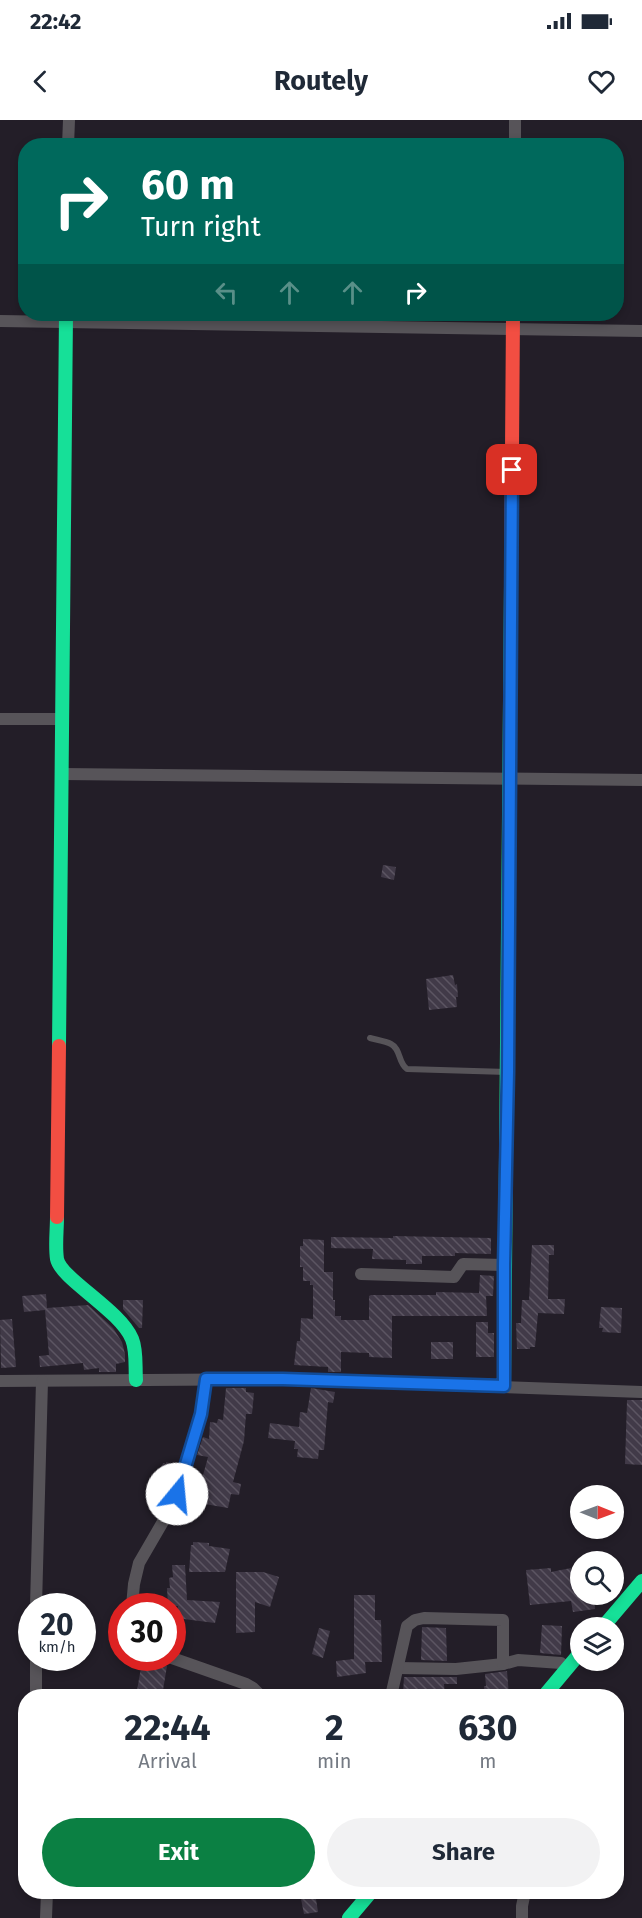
<!DOCTYPE html>
<style>
:root{--surface:#fff;--page:#f2f2f3;--text:#1f2937;--muted:#747a83;--accent:#0b8043}
body{margin:0;font-family:"Fira Sans",sans-serif;background:var(--page);color:var(--text);height:100vh;display:flex;flex-direction:column;font-size:22px;white-space:nowrap}
*{box-sizing:border-box;margin:0}
p{font-size:20px;color:var(--muted)}
.icon{flex:none;width:33px;height:33px;fill:none;stroke:currentColor;stroke-width:2;stroke-linecap:round;stroke-linejoin:round}
.map{position:relative;flex:1;overflow:hidden}
.details{position:absolute;left:18px;top:1569px;width:606px;height:210px;display:flex;flex-direction:column;background:var(--surface);border-radius:24px;box-shadow:0 3px 9px #0003}
.details>*{flex:none}
.top-card{position:absolute;left:18px;top:18px;width:606px;height:183px;border-radius:24px;box-shadow:0 3px 9px #0003;background:#00695c;color:#fff;overflow:hidden}
.needle{width:39px;rotate:91deg}
.buttons{position:absolute;left:570px;top:1365px;display:grid;gap:12px}
.buttons a{display:grid;place-items:center;width:54px;height:54px;border-radius:50%;background:var(--surface);box-shadow:0 3px 9px #0003;font-size:30px}
.speed{position:absolute;left:18px;top:1473px;display:flex;gap:12px;font-size:30px;font-weight:700;text-align:center}
.speed>*{display:grid;place-content:center;width:78px;height:78px;border-radius:50%;background:var(--surface);box-shadow:0 3px 9px #0003;line-height:1}
.speed small{font-size:15px;font-weight:400}
.speed .limit{border:9px solid #d22;background:#fff;color:#111}
.pin{position:absolute;display:grid;place-items:center;width:51px;height:51px;color:#fff;margin:-26px;border-radius:12px;box-shadow:0 3px 9px #0006}
.me{position:absolute;width:66px;margin:-33px;rotate:17deg;stroke-linejoin:round;filter:drop-shadow(0 0 4px #0008)}
.turn{display:flex;align-items:center;gap:21px;height:126px;padding:0 24px;font-size:27px}
.turn .icon{width:78px;height:78px;stroke-width:2.5}
.turn b{display:block;font-size:42px;line-height:51px}
.lanes{display:flex;align-items:center;height:57px;padding:0 24px;background:#0003;justify-content:center;gap:30px;direction:ltr}
.lanes .off{opacity:.35}
.eta{display:flex;justify-content:space-evenly;align-items:center;height:102px;text-align:center}
.eta b{font-size:36px;font-weight:700;line-height:42px}
.action{display:flex;gap:12px;margin-top:auto;padding:12px 24px}
.action a{flex:1;height:69px;border-radius:36px;background:var(--accent);color:#fff;font-size:24px;font-weight:700;line-height:69px;text-align:center}
.action a+a{background:var(--page);color:var(--text)}
.status{display:flex;justify-content:space-between;align-items:center;height:42px;padding:0 30px;background:var(--surface);direction:ltr}
.status svg{height:16px;fill:currentColor}
header{display:flex;justify-content:space-between;align-items:center;height:78px;padding:0 24px;background:var(--surface);font-size:27px;font-weight:700}
.map>svg:first-child{display:block}
.building{fill:url(#building-back-hatch)}
.lines{fill:none;stroke-linecap:round;stroke-linejoin:round}
.lane{stroke:#575459;stroke-width:6}
.street{stroke:#575459;stroke-width:12}
.fast{stroke:#16e098;stroke-width:14}
.jam{stroke:#f24e42;stroke-width:14}
.route-casing{stroke:#114b97;stroke-width:15}
.route{stroke:#1a73e8;stroke-width:10}
</style>
<div class="status"><b>22:42</b><svg viewBox="0 0 49 12"><path d="M0 12V9h3v3zM5 12V6h3v6zM10 12V3h3v9zM15 12V0h3v12zM26 1h20v11H26zM47 4h2v5h-2z"/></svg></div>
<header><svg class="icon" aria-label="back" viewBox="0 0 24 24"><path d="M15 5l-7 7 7 7"/></svg>Routely<svg class="icon" aria-label="heart" viewBox="0 0 24 24"><path d="M12 20l-8-8c-3-5 5-10 8-4 3-6 11-1 8 4z"/></svg></header>
<div class="map">
<svg width="642" height="1798" viewBox="0 0 642 1798">
<defs>
<pattern id="building-back-hatch" width="6" height="6" patternUnits="userSpaceOnUse" patternTransform="scale(1.5)"><rect width="6" height="6" fill="#413a48"/><path d="M-1 5l2 2M0 0l6 6M5-1l2 2" fill="none" stroke="#5c5562"/></pattern>
</defs>
<rect width="100%" height="100%" fill="#231e28"/>
<g class="building">
<polygon points="383,745 396,747 394,760 381,757"/>
<polygon points="453,855 455,865 457,864 458,877 456,877 457,887 429,890 426,859"/>
<polygon points="393,1116 491,1118 491,1134 455,1133 455,1136 422,1136 422,1144 406,1144 406,1140 372,1139 373,1129 331,1128 331,1117 393,1118"/>
<polygon points="303,1119 324,1120 324,1152 333,1152 333,1180 335,1180 335,1196 341,1196 341,1200 369,1200 369,1176 371,1175 436,1175 436,1172 479,1173 480,1155 494,1156 493,1176 486,1176 487,1196 392,1196 392,1238 369,1237 369,1233 341,1232 341,1252 328,1252 328,1247 294,1245 297,1221 300,1221 301,1198 313,1199 313,1165 310,1165 310,1161 303,1161 303,1147 300,1147 300,1126 303,1126"/>
<polygon points="532,1125 554,1125 554,1135 549,1135 548,1179 565,1179 564,1194 538,1193 535,1227 530,1227 530,1229 517,1229 516,1203 521,1203 522,1180 529,1180"/>
<polygon points="46,1174 47,1188 88,1185 113,1208 122,1222 125,1234 125,1242 116,1244 116,1252 99,1252 99,1248 84,1250 83,1243 40,1247 39,1236 49,1235 45,1190 24,1192 22,1176"/>
<polygon points="123,1180 143,1180 142,1208 139,1208 123,1189"/>
<polygon points="601,1187 622,1188 621,1213 602,1212 603,1208 599,1208"/>
<polygon points="12,1199 16,1247 1,1248 0,1200"/>
<polygon points="476,1202 488,1202 488,1213 494,1213 494,1237 476,1237"/>
<rect x="431" y="1222" width="22" height="17"/>
<polygon points="226,1268 246,1268 246,1272 254,1273 252,1294 246,1294 244,1321 233,1362 241,1364 239,1375 231,1374 228,1388 193,1382 194,1376 186,1373 189,1363 200,1366 208,1337 197,1335 203,1317 209,1319 210,1302 217,1303 218,1299 223,1300"/>
<polygon points="311,1268 335,1272 333,1283 328,1282 324,1330 319,1330 318,1339 297,1337 298,1329 294,1329 295,1321 268,1318 270,1303 299,1307 300,1292 307,1293"/>
<polygon points="627,1280 642,1280 642,1345 625,1344"/>
<polygon points="166,1342 177,1345 171,1366 157,1363 163,1343 166,1344"/>
<polygon points="193,1422 209,1423 209,1426 230,1429 225,1452 189,1452 191,1425 193,1425"/>
<polygon points="172,1445 185,1445 187,1480 220,1482 215,1503 176,1498 178,1486 168,1486 167,1468 170,1468 169,1458 173,1457"/>
<polygon points="551,1448 551,1452 571,1448 573,1462 580,1461 580,1474 593,1474 595,1489 573,1492 571,1481 530,1485 526,1450"/>
<polygon points="236,1452 263,1452 279,1457 270,1487 255,1482 255,1512 236,1513"/>
<polygon points="354,1475 375,1475 375,1500 381,1500 382,1542 365,1542 366,1553 337,1557 336,1541 354,1539"/>
<polygon points="542,1505 562,1506 561,1535 540,1533"/>
<polygon points="422,1507 446,1508 447,1541 421,1540"/>
<polygon points="319,1508 330,1511 323,1538 312,1534"/>
<polygon points="142,1542 167,1546 162,1576 136,1576"/>
<polygon points="507,1551 509,1576 485,1576 484,1566 486,1566 485,1554"/>
<polygon points="404,1557 457,1557 457,1564 444,1564 445,1576 419,1576 419,1574 403,1574"/>
<polygon points="315,1772 318,1792 304,1794 300,1774"/>
</g>
<g class="lines">
<path class="lane" d="M370,918C377,920 385,921 391,924C401,929 398,943 407,949L507,952"/>
<g class="street">
<polyline points="68,26 69,0"/>
<polyline points="515,26 515,0"/>
<polyline points="0,201 642,211"/>
<polyline points="0,599 62,599"/>
<polyline points="62,654 642,660"/>
<polyline points="361,1154 454,1157 463,1144 504,1145"/>
<polyline points="0,1261 283,1259 642,1272"/>
<polyline points="36,1486 42,1261"/>
<polyline points="132,1486 134,1464 139,1443 168,1393 177,1374 201,1294 206,1259"/>
<polyline points="172,1538 246,1564 253,1568 261,1576"/>
<polyline points="398,1548 456,1549 503,1544 518,1540 561,1543 567,1549"/>
<polyline points="36,1576 36,1538"/>
<polyline points="391,1576 407,1506 415,1500 424,1498 503,1500 503,1544"/>
<polyline points="46,1798 47,1772"/>
<polyline points="522,1798 522,1786 525,1772"/>
</g>
<g class="fast">
<polyline points="59,926 66,194"/>
<path d="M57,1097C57,1110 55,1126 57,1139C61,1159 120,1190 132,1219C137,1231 135,1247 136,1260"/>
<polyline points="504,1266 511,466"/>
<polyline points="602,1508 642,1461"/>
<polyline points="544,1576 580,1533"/>
<polyline points="349,1798 371,1772"/>
</g>
<g class="jam">
<polyline points="511,466 513,194"/>
<polyline points="57,1097 59,926"/>
</g>
</g>
<g class="lines">
<g class="route-casing">
<polyline id="route" points="177,1374 201,1294 206,1259 283,1259 504,1266 504,1145 508,952 512,350"/>
</g>
<use href="#route" class="route"/>
</g>
</svg>
<div class="buttons">
<a><svg class="needle" viewBox="-14 -14 28 28"><path d="M0-13l5 13h-10z" fill="#e53935"/><path d="M0 13l5-13h-10z" fill="#747a83"/></svg></a>
<a><svg class="icon" aria-label="search" viewBox="0 0 24 24"><circle cx="10" cy="10" r="6"/><path d="M15 15l6 6"/></svg></a>
<a><svg class="icon" aria-label="layers" viewBox="0 0 24 24"><path d="M12 4l9 5-9 5-9-5zM3 14l9 5 9-5"/></svg></a>
</div>
<div class="speed"><div>20<small>km/h</small></div><div class="limit">30</div></div>
<div class="pin" style="left:512px;top:350px;background:#d93025"><svg class="icon" aria-label="arrive" viewBox="0 0 24 24"><path d="M6 21V4h12l-3 4 3 4H6"/></svg></div>
<svg class="me" style="left:177px;top:1374px" viewBox="-20 -20 40 40"><circle r="19" fill="#fff"/><path d="M0-13L10 11 0 6-10 11z" fill="#1a73e8"/></svg>
<div class="top-card">
<div class="turn"><svg class="icon" aria-label="right" viewBox="0 0 24 24"><path d="M7 20v-9h11M14 6l5 5-5 5"/></svg><div><b>60 m</b>Turn right</div></div>
<div class="lanes"><svg class="icon off" aria-label="left" viewBox="0 0 24 24"><path d="M17 20v-9H6M10 6l-5 5 5 5"/></svg><svg class="icon off" aria-label="ahead" viewBox="0 0 24 24"><path d="M12 20V5M6 11l6-6 6 6"/></svg><svg class="icon off" aria-label="ahead" viewBox="0 0 24 24"><path d="M12 20V5M6 11l6-6 6 6"/></svg><svg class="icon" aria-label="right" viewBox="0 0 24 24"><path d="M7 20v-9h11M14 6l5 5-5 5"/></svg></div>
</div>
<section class="details">
<div class="eta">
<div><b>22:44</b><p>Arrival</p></div>
<div><b>2</b><p>min</p></div>
<div><b>630</b><p>m</p></div>
</div>
<div class="action"><a>Exit</a><a>Share</a></div>
</section>
</div>
